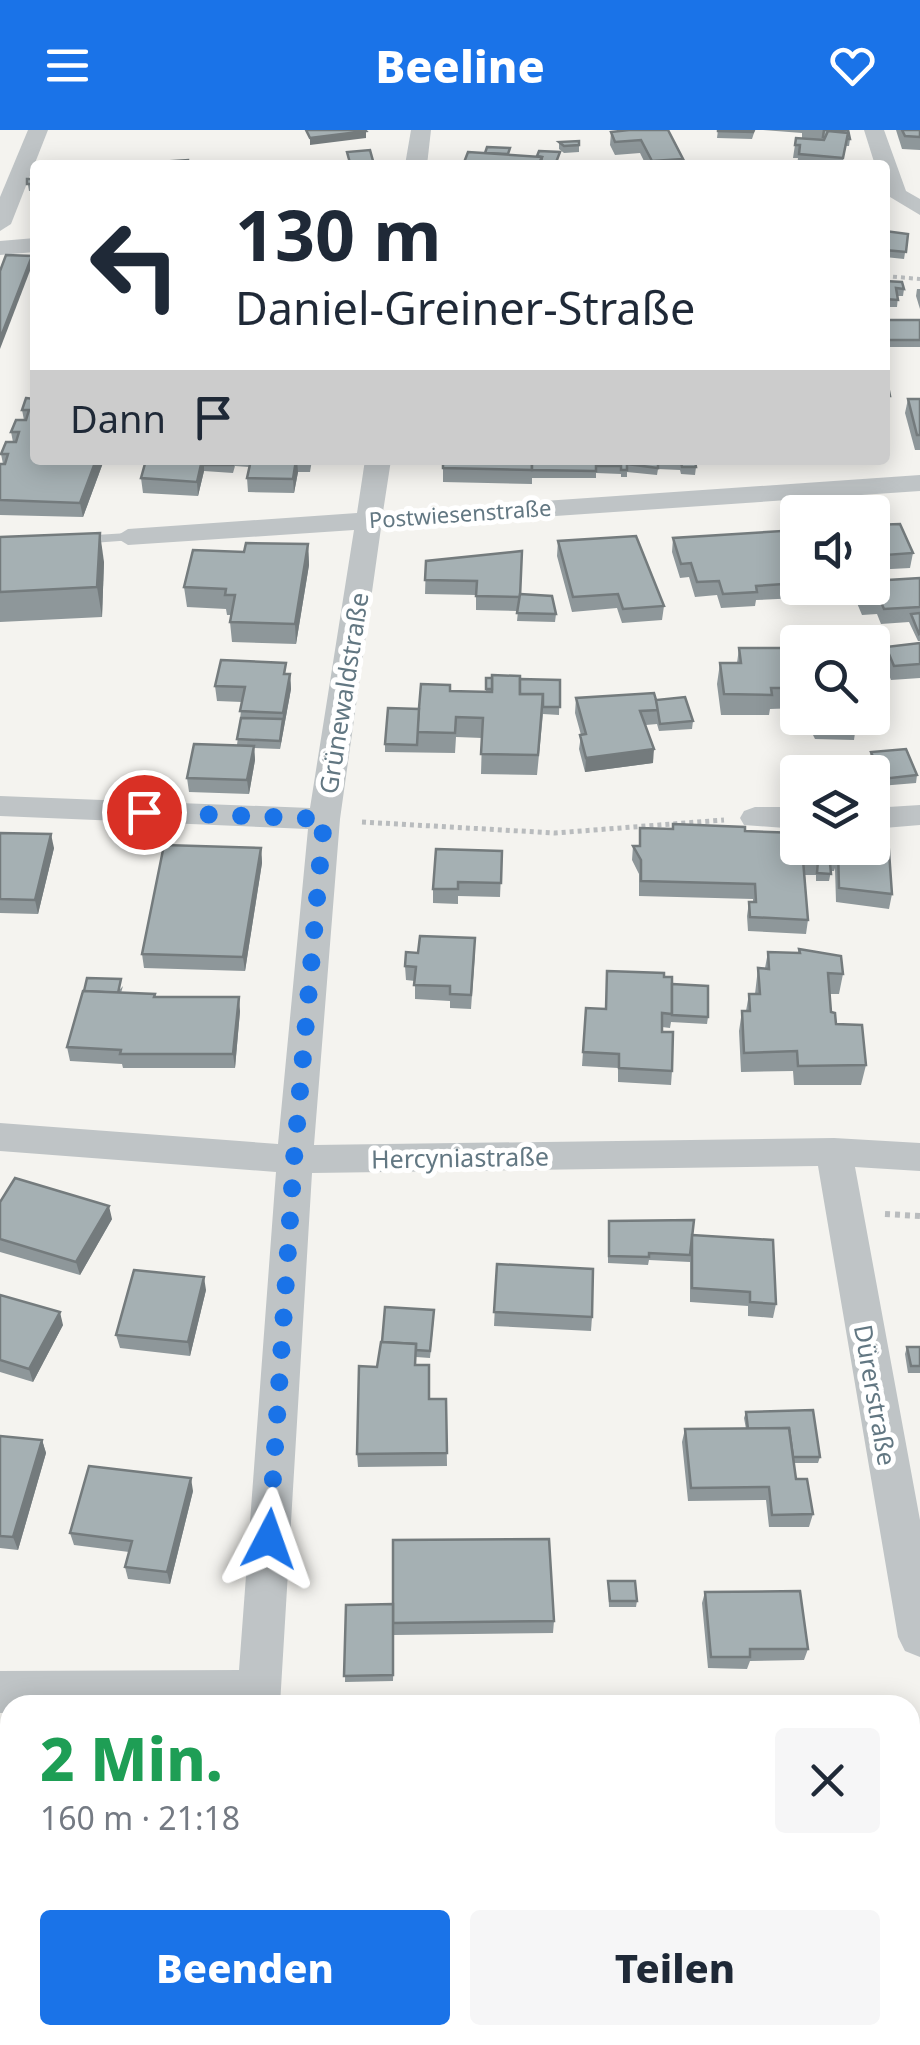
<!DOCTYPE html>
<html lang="de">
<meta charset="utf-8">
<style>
:root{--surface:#fff;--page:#f6f6f7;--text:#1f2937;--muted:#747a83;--accent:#1a73e8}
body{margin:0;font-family:"Noto Sans",sans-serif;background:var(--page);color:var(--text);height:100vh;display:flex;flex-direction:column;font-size:38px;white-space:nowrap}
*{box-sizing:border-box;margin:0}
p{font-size:32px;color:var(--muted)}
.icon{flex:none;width:55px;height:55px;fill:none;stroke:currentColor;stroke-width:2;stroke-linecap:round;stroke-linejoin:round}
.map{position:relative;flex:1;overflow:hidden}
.sheet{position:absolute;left:0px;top:1565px;width:920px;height:350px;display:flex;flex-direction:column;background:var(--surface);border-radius:30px 30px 0 0;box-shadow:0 5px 25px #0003}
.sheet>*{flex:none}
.guide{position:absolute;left:30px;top:30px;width:860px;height:305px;border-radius:10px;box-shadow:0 5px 25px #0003;background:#fff;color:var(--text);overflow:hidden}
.controls{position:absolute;left:780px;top:365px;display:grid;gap:20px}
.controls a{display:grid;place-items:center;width:110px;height:110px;border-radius:10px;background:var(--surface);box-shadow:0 5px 25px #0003;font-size:50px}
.pin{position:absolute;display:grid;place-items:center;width:85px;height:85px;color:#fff;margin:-42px;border:5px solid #fff;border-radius:50%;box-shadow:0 2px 10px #0007}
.me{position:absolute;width:110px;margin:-55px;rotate:4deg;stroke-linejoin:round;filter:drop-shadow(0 0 8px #0008)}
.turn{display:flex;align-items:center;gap:35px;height:210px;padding:0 40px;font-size:45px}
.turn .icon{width:130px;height:130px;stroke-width:2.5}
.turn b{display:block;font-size:70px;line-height:85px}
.then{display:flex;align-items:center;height:95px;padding:0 40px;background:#0003;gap:20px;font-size:38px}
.round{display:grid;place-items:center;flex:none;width:105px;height:105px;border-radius:10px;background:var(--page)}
.summary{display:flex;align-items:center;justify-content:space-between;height:170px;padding:0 40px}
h1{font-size:60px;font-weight:800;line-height:75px;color:#1e9e55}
.button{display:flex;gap:20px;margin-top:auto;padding:20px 40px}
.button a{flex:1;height:115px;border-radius:10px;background:var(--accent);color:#fff;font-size:40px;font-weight:800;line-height:115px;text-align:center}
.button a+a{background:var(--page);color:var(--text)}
header{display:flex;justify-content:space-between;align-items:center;height:130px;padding:0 40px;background:var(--accent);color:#fff;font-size:45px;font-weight:800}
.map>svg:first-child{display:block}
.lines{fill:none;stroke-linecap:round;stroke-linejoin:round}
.path-far2{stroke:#b9bcbe;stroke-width:4;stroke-dasharray:4 4;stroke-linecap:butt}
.path-far1{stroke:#b9bcbe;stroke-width:5;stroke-dasharray:4 4;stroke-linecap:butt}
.path{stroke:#b9bcbe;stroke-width:6;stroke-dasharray:5 5;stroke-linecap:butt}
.service{fill:#bfc4c6;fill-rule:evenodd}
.minor{fill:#bfc4c6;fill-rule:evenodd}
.wall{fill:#8e979a}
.shaded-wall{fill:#747b7d}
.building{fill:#a5b0b3;stroke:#747b7d;stroke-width:2.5}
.route{stroke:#1a73e8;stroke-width:18;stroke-dasharray:0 32.4}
.labels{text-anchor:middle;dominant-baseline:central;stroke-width:10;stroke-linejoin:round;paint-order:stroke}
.far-street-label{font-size:22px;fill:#627782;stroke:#fff}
.street-label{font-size:25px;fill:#627782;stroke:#fff}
</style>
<header><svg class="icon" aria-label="menu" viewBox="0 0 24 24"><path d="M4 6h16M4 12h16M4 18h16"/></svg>Beeline<svg class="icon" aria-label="heart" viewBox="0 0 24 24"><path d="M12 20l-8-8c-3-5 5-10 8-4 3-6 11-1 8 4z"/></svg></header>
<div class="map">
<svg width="920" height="1915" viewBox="0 0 920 1915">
<rect width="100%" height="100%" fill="#f4f3ef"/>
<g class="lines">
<polyline class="path-far2" points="885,146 920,149"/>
<polyline class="path-far1" points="362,692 555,703 724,690"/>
<polyline class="path" points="885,1084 920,1086"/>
<polygon class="service" points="128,403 133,404 133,410 79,414 72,410 79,406"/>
<g class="minor">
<polygon points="28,0 48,0 11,94 0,101 0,67"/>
<polygon points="411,0 431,0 427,35 405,35"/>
<polygon points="864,0 884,0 906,61 920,69 920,85 885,64 885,35 875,35"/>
<polygon points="35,108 35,122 0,125 0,111"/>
<polygon points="365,330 391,330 383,382 920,345 920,361 381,398 340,689 314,1015 834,1008 920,1013 920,1041 855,1037 920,1390 920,1527 905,1521 898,1507 818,1036 312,1043 280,1575 10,1575 10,1583 0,1583 0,1541 239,1540 276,1042 0,1021 0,993 278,1014 308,699 0,686 0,666 310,678 354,400 128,415 115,407 128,399 357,383"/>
<polygon points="920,675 920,695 872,699 872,678"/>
<polygon points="755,677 798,677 798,699 744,695 740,688 744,681"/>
<polygon points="220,1905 270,1905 269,1915 219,1915"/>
</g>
</g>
<g class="wall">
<polygon points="629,0 683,29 683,35 646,35 640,23 615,25 610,15 611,2"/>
<polygon points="718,0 755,0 752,9 717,8"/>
<polygon points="763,0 848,0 850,9 849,16 846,16 842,35 848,35 797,35 798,28 793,28 796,8 802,8 802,3"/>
<polygon points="896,0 920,0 920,20 902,19"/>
<polygon points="579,11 579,22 564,23 559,19 559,12"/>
<polygon points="347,22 373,31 373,35 349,35"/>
<polygon points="27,49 35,49 35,61 29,61"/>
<polygon points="885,101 908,104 904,129 885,127"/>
<polygon points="885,151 904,159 903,166 898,166 897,177 885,177"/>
<polygon points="917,159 920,159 920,179 916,166"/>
<polygon points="885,190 920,190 920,217 886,217"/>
<polygon points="885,251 890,266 889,274 885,274"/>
<polygon points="26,268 104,330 83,387 0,385 0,334 3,334 1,324 13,312 11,302 24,290 22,280"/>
<polygon points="908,269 920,269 920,320 915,320 905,283"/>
<polygon points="146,330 251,330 249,337 235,336 233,343 204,341 198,366 143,363 141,348"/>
<polygon points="251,330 312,330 310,342 298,342 294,363 248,362 247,348"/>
<polygon points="443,330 695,330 696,337 695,345 681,344 680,340 658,339 657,345 627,342 627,347 621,347 621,344 596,343 596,348 532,348 532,354 443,352"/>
<polygon points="872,395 913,423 910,438 872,440"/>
<polygon points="798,400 798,435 794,435 798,443 798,458 800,458 799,468 756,470 755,476 721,478 717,465 695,467 689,447 680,448 672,422 673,408"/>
<polygon points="0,407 104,432 102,487 0,492"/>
<polygon points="558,411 664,476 662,490 622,493 617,478 572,482 557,426"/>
<polygon points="308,414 309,435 296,514 232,512 230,492 232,485 227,485 226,479 187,477 184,457 244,422"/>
<polygon points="426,431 520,465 556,484 555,492 517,491 518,481 476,480 476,465 425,464"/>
<polygon points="920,448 920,511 918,511 909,492 881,494 877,484 862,485 854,466 856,458 872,458"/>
<polygon points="920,513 920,548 891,550 883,531 886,517"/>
<polygon points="739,518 798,518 798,578 770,579 769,585 721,585 717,554 720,533 737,533"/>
<polygon points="290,544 291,559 280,619 254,618 255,630 249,664 189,662 187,648 237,615 242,572 217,571 215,556"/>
<polygon points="486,548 560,550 559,585 543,584 537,645 481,644 482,608 456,607 455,623 385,622 385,614 419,579 450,561 486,562"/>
<polygon points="576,568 656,570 693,591 692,599 659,601 657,594 646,595 653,633 585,642 579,619 581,605 575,583"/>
<polygon points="808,588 857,588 854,610 815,609 807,593"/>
<polygon points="871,622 917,645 916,653 880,656 869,630"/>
<polygon points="640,698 745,701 798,718 872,718 892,764 889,779 836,772 835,738 834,741 831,741 829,751 816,751 816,745 805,745 808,790 806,804 748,801 747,786 749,772 753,772 753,769 639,766 639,744 632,730 633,716 639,716"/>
<polygon points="0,703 54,718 38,784 0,783"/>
<polygon points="261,718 262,733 245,841 144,838 142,824"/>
<polygon points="502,721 500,767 458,766 458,774 433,773 433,759"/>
<polygon points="799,819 843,844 839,864 830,864 831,882 836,894 866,935 861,955 794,955 793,941 741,942 739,901 742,881 746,881 749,864 755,864 758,838 765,838 768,822 798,823"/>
<polygon points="475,823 471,879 450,878 450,871 415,869 415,851 406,850 405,836"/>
<polygon points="664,847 708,887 707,894 671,892 670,898 662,897 672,941 671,955 618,952 618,938 582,936 586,878 605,879"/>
<polygon points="123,856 121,863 155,864 155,867 240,881 235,938 123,938 122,934 70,931 67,917"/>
<polygon points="0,1072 112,1089 80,1145 0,1122"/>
<polygon points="608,1098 692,1105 776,1174 773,1188 748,1186 748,1176 690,1172 690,1132 649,1130 648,1135 608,1133"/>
<polygon points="497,1134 592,1187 591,1201 494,1196"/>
<polygon points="206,1160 190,1226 120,1218 116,1205"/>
<polygon points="0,1165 63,1195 33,1252 0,1242"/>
<polygon points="434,1187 430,1228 416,1227 416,1235 430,1269 446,1269 447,1336 358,1337 357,1324"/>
<polygon points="907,1217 920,1217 920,1243 908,1243 905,1224"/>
<polygon points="746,1282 820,1327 818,1333 794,1333 796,1349 813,1384 809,1397 769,1397 766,1370 688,1371 682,1312 685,1299 746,1299 744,1288"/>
<polygon points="0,1306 42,1310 46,1323 18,1420 0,1418"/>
<polygon points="193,1361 170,1454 128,1449 125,1437 129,1422 74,1415 70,1403"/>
<polygon points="608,1451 637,1471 636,1477 609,1477"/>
<polygon points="705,1462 808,1519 804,1530 750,1531 747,1539 708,1538 702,1473"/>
<polygon points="346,1475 554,1491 553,1503 394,1505 393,1551 345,1552"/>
</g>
<g class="shaded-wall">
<polygon points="366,1 366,8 310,15 310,8"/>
<polygon points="32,126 33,133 0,219 0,209"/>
<polygon points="96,330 104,330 83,387 80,373"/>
<polygon points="202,330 207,330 204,335 204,341 198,366 197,352"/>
<polygon points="297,330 298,342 294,363 293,349"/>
<polygon points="100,403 104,432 102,487 97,457"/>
<polygon points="308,414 309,435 296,514 295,494"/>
<polygon points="290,544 291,559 280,619 283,583"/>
<polygon points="254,616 255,630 249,664 247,650"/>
<polygon points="654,619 653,633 585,642 586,628"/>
<polygon points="51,704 54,718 38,784 35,770"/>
<polygon points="261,718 262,733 245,841 243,827"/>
<polygon points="239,867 240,881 235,938 233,924"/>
<polygon points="109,1076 112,1089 80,1145 76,1132"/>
<polygon points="204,1147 206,1160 190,1226 188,1212"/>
<polygon points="60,1182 63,1195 33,1252 29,1239"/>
<polygon points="42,1310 46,1323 18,1420 13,1407"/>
<polygon points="191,1348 193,1361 170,1454 167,1442"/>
<polygon points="144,1905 148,1905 147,1915 143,1915"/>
</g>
<g class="building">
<polygon points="306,0 365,0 366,1 310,8"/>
<polygon points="629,0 668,0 683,29 652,31 641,10 615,12 611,2"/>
<polygon points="718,0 754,0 753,2 718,1"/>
<polygon points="824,0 848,0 850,9 846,9 848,3 828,1 826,7 823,7"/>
<polygon points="902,0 920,0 920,7 905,6"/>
<polygon points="828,1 848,3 843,28 799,24 800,15 795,15 796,8 824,10"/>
<polygon points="579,11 579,15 564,16 559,12"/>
<polygon points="487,17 510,18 508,24 485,23"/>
<polygon points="370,20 373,31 350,33 347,22"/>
<polygon points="539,21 560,22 555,35 541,33 542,27 537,26"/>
<polygon points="468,22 542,27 538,35 463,35"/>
<polygon points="188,30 188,35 204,34 204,35 159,35 159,32"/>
<polygon points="808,32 848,35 808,35"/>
<rect x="27" y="49" width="8" height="5"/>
<polygon points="885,101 908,104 906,122 885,120"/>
<polygon points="6,125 32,126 0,209 0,141"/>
<polygon points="885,151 902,152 904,159 896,158 898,170 885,169"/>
<polygon points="885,190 920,190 920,210 888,210 885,201"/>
<polygon points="885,251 887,251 890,266 885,266"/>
<polygon points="26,268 35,269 35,330 96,330 80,373 0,370 0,334 5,334 8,324 1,324 6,312 16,312 19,302 11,302 16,290 26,290 29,280 22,280"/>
<polygon points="908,269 920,269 920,305 917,305"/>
<polygon points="146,330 202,330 197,352 141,348"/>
<polygon points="205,330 234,330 233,335 204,335"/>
<polygon points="251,330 296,330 293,349 247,348"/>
<polygon points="443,330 532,330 532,340 443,338"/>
<polygon points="532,330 695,330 696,337 682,337 681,332 658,332 658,338 627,334 627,340 621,340 621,336 596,336 596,341 532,340"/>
<polygon points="900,394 913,423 872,426 872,395"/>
<polygon points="798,400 798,421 789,421 798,443 798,453 756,456 757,462 723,464 719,451 697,452 691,433 681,434 673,408"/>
<polygon points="100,403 97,457 0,462 0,407"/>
<polygon points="636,406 664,476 623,479 618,464 573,467 558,411"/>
<polygon points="246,413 308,414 295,494 230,492 235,465 225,465 226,459 184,457 193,420 244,422"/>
<polygon points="522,421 520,467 476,466 477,451 425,450 426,431"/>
<polygon points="920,448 920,477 884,479 880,470 864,471 859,458 872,458 872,451"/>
<polygon points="520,464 552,466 556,484 517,483"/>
<polygon points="920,483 920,503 919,504 911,484"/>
<polygon points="920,513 920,534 894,536 886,517"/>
<polygon points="739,518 798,518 798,558 771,558 772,565 724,564 720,533 741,533"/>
<polygon points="221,530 286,533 284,544 290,544 283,583 240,581 245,557 215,556"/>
<polygon points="492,545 520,546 520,564 543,564 538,625 481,624 483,588 456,587 455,603 417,602 421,554 450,555 450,561 492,562"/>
<rect x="486" y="548" width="6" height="11"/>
<polygon points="520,549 560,550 560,577 543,577 543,564 520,564"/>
<polygon points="654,563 659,580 640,581 654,619 586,628 580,605 586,604 576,568"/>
<polygon points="685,567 693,591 660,594 656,570"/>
<polygon points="388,578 419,579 417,615 385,614"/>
<polygon points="241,588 283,589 280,611 237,609"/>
<polygon points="817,588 857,588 858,589 818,589"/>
<polygon points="194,614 254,616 247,650 187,648"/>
<polygon points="906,619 917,645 882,649 871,622"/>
<polygon points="673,694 745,697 745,701 798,703 798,718 819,718 819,731 803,730 808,790 750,787 749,772 756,772 755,754 641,751 641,730 633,716 640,716 640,698 673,699"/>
<polygon points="0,703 51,704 35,770 0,769"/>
<polygon points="872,706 888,707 892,764 839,758 838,718 872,718"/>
<polygon points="164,715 261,718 243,827 142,824"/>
<polygon points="819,718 836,718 836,733 830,733 831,744 817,743"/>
<polygon points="436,719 502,721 501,753 458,752 458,759 433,759"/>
<polygon points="420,806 475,808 471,865 450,864 450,856 414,855 416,837 405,836 406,822 418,823"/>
<polygon points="799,819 841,826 843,844 828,843 831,882 835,883 836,894 862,895 866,935 798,936 797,921 744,923 742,881 750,881 749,864 760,864 758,838 769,839 768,822 800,823"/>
<polygon points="607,841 664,843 664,847 672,847 672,884 662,883 662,902 673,902 672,941 619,938 619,924 583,922 586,878 606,879"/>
<polygon points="87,848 121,849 118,863 84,861"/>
<polygon points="672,854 708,856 708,887 672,885"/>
<polygon points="83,861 155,864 154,867 239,867 233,924 120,924 121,920 67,917"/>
<polygon points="15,1048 109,1076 76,1132 0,1109 0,1072"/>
<polygon points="694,1090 690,1125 649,1123 649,1127 609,1126 609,1091"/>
<polygon points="692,1105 773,1110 776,1174 750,1172 750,1162 692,1158"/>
<polygon points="497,1134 593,1139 592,1187 494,1182"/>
<polygon points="134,1140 204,1147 188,1212 116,1205"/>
<polygon points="0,1165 60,1182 29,1239 0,1230"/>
<polygon points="385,1177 434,1180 430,1221 416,1220 416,1214 382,1212"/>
<polygon points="381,1212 416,1214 415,1235 429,1235 429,1269 446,1269 447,1323 357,1324 359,1236 377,1237"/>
<polygon points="907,1217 920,1217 920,1236 911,1236"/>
<polygon points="813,1280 820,1327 793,1327 789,1298 748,1299 746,1282"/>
<polygon points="789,1298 796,1349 807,1349 813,1384 772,1385 769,1357 691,1358 685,1299"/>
<polygon points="0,1306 42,1310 13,1407 0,1406"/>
<polygon points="89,1336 191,1348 167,1442 125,1437 132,1411 70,1403"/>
<polygon points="549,1409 554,1491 393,1493 393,1410"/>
<polygon points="608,1451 635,1451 637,1471 610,1471"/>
<polygon points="800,1461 808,1519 750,1519 750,1527 711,1527 705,1462"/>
<polygon points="393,1474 393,1545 344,1546 346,1475"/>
<polygon points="10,1882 10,1905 144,1905 143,1915 5,1915"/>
</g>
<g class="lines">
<polyline class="route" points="144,682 324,689 294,1029 269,1409"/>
</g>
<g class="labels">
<g class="far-street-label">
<text transform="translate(460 383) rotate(-4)">Postwiesenstraße</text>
</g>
<g class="street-label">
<text transform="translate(343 563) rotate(-81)">Grünewaldstraße</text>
<text transform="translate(460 1027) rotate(-1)">Hercyniastraße</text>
<text transform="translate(876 1265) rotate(80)">Dürerstraße</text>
</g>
</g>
</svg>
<div class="controls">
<a><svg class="icon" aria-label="sound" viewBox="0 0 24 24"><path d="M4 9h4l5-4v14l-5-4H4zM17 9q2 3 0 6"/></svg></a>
<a><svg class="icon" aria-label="search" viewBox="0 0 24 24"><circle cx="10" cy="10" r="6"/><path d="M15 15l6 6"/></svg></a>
<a><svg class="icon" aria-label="layers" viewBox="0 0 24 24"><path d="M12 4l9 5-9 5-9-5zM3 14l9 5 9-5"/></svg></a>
</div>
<div class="pin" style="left:144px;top:682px;background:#d93025"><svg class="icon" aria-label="arrive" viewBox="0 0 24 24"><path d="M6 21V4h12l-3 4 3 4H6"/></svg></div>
<svg class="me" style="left:269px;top:1409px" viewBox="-20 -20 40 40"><path d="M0-17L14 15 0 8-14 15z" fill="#1a73e8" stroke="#fff" stroke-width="4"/></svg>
<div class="guide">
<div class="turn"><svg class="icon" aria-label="left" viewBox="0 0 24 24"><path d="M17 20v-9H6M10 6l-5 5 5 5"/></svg><div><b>130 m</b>Daniel-Greiner-Straße</div></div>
<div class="then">Dann<svg class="icon" aria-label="arrive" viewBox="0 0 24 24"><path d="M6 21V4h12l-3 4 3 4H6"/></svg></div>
</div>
<section class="sheet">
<div class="summary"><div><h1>2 Min.</h1><p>160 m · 21:18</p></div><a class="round"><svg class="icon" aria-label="close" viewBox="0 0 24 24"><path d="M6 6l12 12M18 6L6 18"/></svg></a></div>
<div class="button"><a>Beenden</a><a>Teilen</a></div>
</section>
</div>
